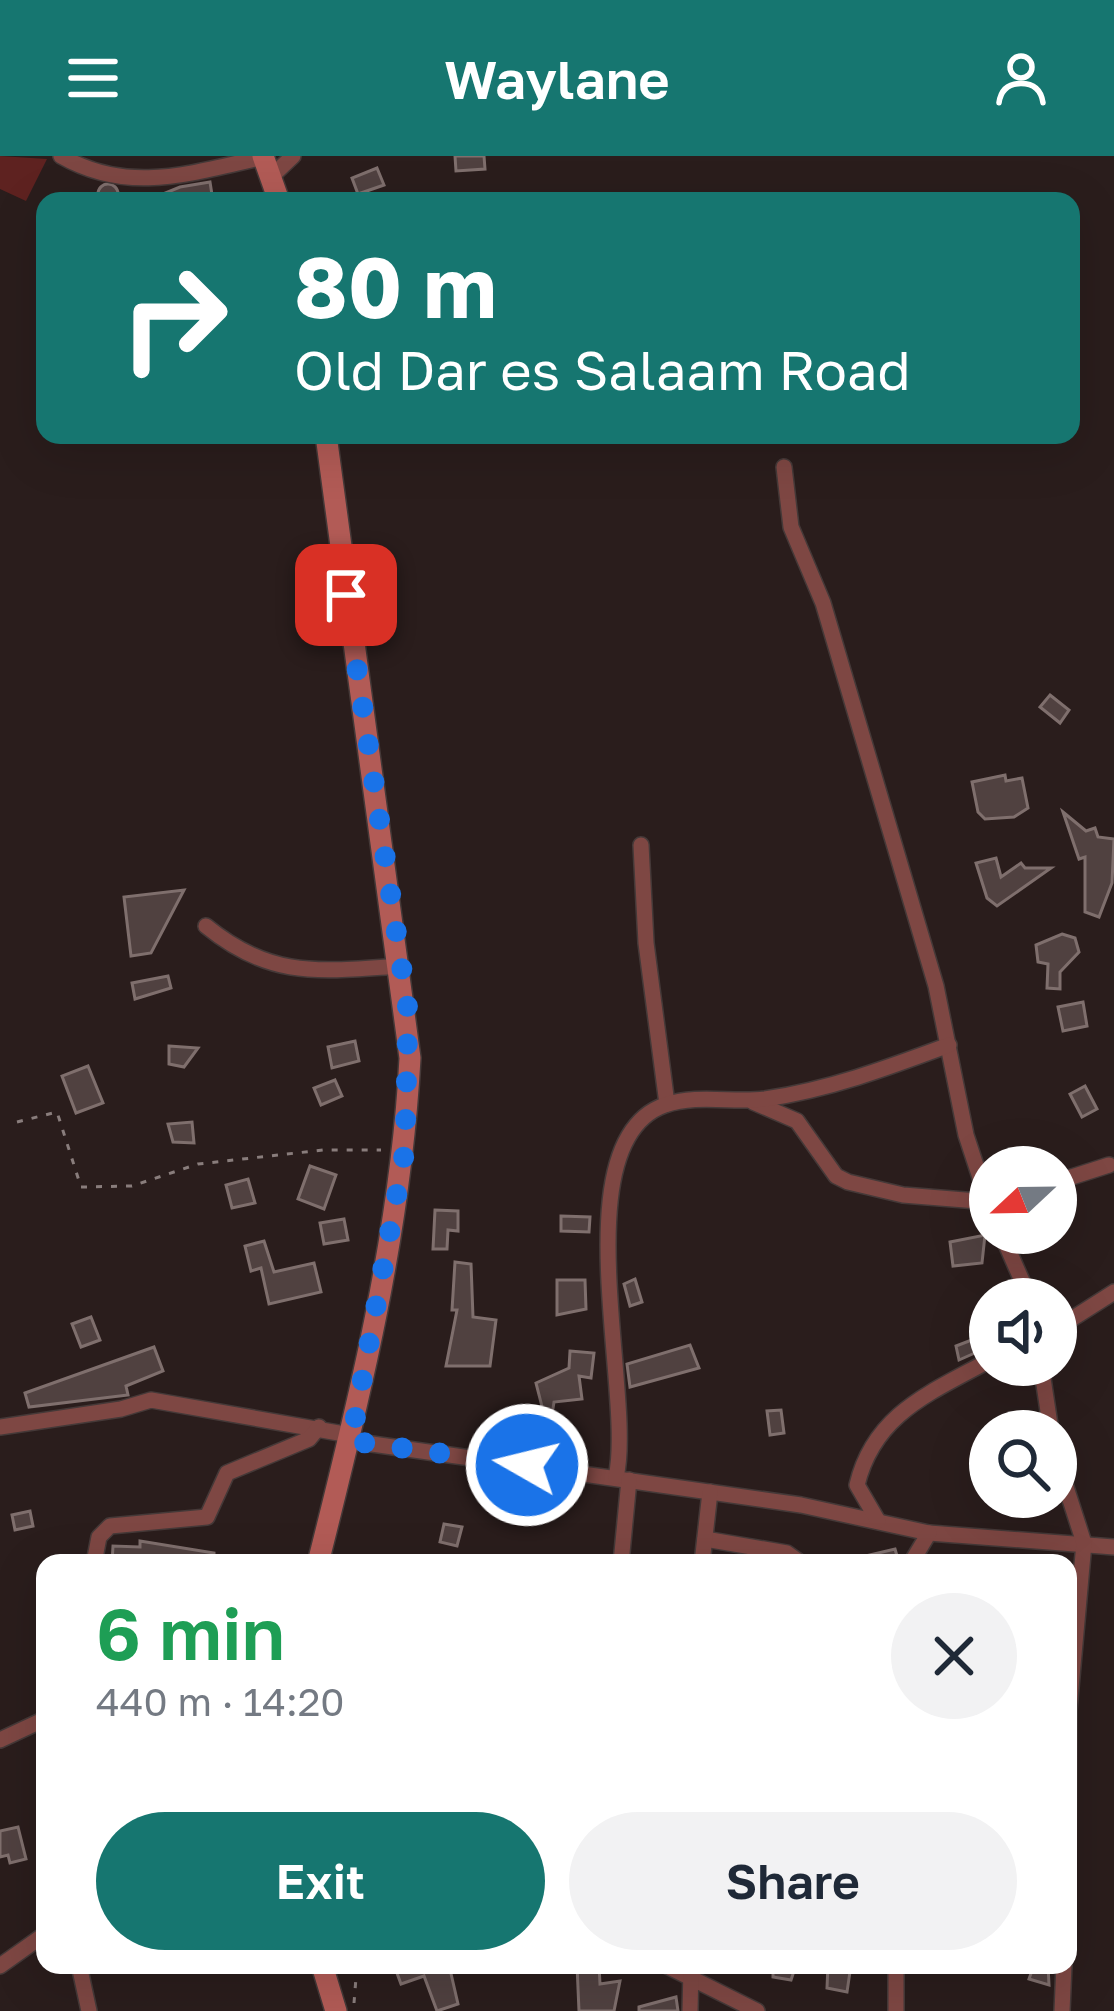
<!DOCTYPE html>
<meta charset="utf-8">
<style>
:root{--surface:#fff;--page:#f2f2f3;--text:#1f2937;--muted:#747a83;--accent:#167670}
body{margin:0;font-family:"Golos Text",sans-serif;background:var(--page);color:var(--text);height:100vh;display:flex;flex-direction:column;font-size:45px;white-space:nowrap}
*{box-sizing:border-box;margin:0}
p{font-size:39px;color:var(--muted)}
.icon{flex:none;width:66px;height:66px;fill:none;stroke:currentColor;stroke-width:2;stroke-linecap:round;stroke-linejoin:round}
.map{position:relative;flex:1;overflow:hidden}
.drawer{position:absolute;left:36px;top:1398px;width:1041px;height:420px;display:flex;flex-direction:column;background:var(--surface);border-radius:24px;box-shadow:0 12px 48px #0002}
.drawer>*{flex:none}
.hud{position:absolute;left:36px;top:36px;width:1044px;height:252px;border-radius:24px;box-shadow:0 12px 48px #0002;background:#167670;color:#fff;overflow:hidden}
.needle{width:78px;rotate:248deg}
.fabs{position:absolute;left:969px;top:990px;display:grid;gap:24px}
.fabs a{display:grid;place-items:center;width:108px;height:108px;border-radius:50%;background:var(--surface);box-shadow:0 12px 48px #0002;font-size:60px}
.pin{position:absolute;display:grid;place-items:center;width:102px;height:102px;color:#fff;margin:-51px;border-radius:24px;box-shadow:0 6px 18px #0006}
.me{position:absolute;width:132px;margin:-66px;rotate:278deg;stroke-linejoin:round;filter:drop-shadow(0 0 9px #0008)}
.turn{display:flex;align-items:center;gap:42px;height:252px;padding:0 60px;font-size:54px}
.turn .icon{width:156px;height:156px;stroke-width:2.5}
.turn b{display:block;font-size:84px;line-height:102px}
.round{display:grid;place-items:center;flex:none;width:126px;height:126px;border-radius:63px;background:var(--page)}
.headline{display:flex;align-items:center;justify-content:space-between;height:204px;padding:0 60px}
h1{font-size:72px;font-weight:600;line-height:90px;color:#1e9e55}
.action{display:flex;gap:24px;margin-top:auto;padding:24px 60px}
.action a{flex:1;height:138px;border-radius:72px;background:var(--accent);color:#fff;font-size:48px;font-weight:600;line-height:138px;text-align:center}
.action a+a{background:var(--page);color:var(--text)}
header{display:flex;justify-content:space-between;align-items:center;height:156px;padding:0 60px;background:var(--accent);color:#fff;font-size:54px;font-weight:600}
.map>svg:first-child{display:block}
.green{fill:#5e2220}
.building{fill:#504140;stroke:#7f6f6d;stroke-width:3}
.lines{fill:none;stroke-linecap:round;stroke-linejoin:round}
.street-casing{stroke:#453938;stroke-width:18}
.secondary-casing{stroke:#453938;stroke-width:24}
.path{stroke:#897d7c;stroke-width:3;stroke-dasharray:6 9;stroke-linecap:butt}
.street{stroke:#7e4743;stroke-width:15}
.secondary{stroke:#b25b56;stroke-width:21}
.route{stroke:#1a73e8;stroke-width:21;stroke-dasharray:0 37.8}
</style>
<header><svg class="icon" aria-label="menu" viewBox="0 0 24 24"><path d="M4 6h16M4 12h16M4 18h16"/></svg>Waylane<svg class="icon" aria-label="person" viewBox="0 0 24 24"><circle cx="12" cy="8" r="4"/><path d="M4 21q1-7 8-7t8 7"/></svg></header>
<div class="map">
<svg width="1114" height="1855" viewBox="0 0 1114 1855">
<rect width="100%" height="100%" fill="#2a1d1c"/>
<polygon class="green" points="0,0 47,3 26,45 0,33"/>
<g class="building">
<polygon points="455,0 484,0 485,13 456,15"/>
<polygon points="377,12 384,29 358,38 352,22"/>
<polygon points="210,26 213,45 146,45 180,31"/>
<circle cx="108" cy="38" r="10"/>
<polygon points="1050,539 1069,554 1060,567 1040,551"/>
<polygon points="1005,619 1006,625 1022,622 1028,652 1014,661 985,663 978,656 972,626"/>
<polygon points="1063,656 1086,675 1095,672 1098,681 1114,683 1112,727 1099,761 1085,756 1085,701 1079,703"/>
<polygon points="996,702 1001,721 1021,707 1025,712 1051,712 997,750 987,742 976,707"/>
<polygon points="184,734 151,797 131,800 124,741"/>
<polygon points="1062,778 1075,782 1079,796 1060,816 1060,833 1047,832 1048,808 1038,806 1036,789"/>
<polygon points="168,820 171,832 135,843 132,827"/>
<polygon points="1083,846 1087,870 1063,875 1058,851"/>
<polygon points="355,885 359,905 332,912 328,891"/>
<polygon points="169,890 198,892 184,911 169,908"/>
<polygon points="88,910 103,947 76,957 62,920"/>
<polygon points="335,924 342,940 321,949 314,932"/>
<polygon points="1085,930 1097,953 1082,961 1070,938"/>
<polygon points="192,966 194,987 173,986 168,968"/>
<polygon points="310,1010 336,1019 324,1053 298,1043"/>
<polygon points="248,1023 255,1047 232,1052 226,1029"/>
<polygon points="435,1054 458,1055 458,1075 448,1074 447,1093 433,1093"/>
<polygon points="561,1060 590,1061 589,1076 561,1075"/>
<polygon points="344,1063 348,1084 324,1088 320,1067"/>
<polygon points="985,1079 982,1107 953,1110 950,1086"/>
<polygon points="264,1085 274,1116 314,1107 321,1136 269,1148 261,1112 251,1115 245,1090"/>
<polygon points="455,1106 471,1108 473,1161 496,1164 490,1210 446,1210 457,1154 452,1154"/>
<polygon points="635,1123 642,1146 630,1150 624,1128"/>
<polygon points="557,1124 585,1124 586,1153 557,1159"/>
<polygon points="91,1161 100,1184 81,1191 72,1168"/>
<polygon points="982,1180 986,1192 959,1204 956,1190"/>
<polygon points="690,1189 699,1212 630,1231 627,1208"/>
<polygon points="154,1191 163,1215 126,1230 128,1239 29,1251 25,1237"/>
<polygon points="570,1195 594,1197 591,1222 579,1220 582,1243 554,1246 549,1278 536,1227 569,1212"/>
<polygon points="781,1254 784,1277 770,1279 767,1255"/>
<polygon points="526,1276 549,1280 546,1301 522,1297"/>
<polygon points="30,1355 33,1370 15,1374 12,1359"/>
<polygon points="444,1368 462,1371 457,1390 440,1386"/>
<polygon points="140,1385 214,1397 214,1407 112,1407 113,1390 140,1391"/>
<polygon points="895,1393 899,1407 857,1407 857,1402"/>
<polygon points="18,1671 26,1703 10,1707 8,1699 0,1701 0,1675"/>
<polygon points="394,1809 449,1809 458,1848 437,1855 424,1820 401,1828"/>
<polygon points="577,1809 599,1809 600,1828 620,1825 614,1855 579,1855"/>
<polygon points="773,1809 796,1809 791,1824 773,1821"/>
<polygon points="828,1809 851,1809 847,1836 827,1832"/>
<polygon points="1034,1809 1048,1809 1049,1829 1029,1823"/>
<polygon points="676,1841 678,1855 639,1855 639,1851"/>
</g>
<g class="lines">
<g class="street-casing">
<g id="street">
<path d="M61,0C129,39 191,17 264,1"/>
<polyline points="272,20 293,0"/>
<polyline points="784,311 791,371 823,447 936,830 966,979 990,1052"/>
<polyline points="641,689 646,787 667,948"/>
<path d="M206,770C272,824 321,815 401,810"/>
<polyline points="753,946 797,965 836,1020 848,1026 903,1039 990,1046"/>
<polyline points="1056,1026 1109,1009"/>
<polyline points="1001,1077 1030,1143"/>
<polyline points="1056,1173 1114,1136"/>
<polyline points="1041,1209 1051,1275"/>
<polyline points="0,1271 121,1253 151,1244 350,1279"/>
<polyline points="351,1285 801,1349 929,1377 1114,1391"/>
<polyline points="1056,1300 1084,1387 1069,1554 1068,1709"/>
<path d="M616,1321C635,1239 561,985 665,949C697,938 733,947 765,943C831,933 887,912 949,889"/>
<path d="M878,1365L857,1329C874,1258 930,1237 990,1204"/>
<polyline points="705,1383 787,1397 801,1407"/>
<polyline points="94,1407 99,1381 110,1370 207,1361 227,1317 309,1283 319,1271"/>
<polyline points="621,1407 629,1324"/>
<polyline points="702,1407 710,1336"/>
<polyline points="911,1407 929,1377"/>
<polyline points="0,1584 45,1563"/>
<polyline points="79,1809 89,1855"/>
<polyline points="665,1809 757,1855"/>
<polyline points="0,1810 45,1778"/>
<polyline points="690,1855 691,1812"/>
<polyline points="896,1855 896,1809"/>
<polyline points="1062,1855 1064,1809"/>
</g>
</g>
<g class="secondary-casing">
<g id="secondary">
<polyline points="263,0 279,45"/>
<path d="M318,1407C360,1241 401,1074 410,902L326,279"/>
<polyline points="322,1809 336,1855"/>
</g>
</g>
<g class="path">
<polyline points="17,966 57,956 81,1031 132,1030 198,1008 323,994 381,994"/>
<polyline points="354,1847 357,1809"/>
</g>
<use href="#street" class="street"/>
<use href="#secondary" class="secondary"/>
</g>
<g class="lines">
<polyline class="route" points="346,439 408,854 405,994 351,1285 527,1309"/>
</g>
</svg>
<div class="fabs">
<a><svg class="needle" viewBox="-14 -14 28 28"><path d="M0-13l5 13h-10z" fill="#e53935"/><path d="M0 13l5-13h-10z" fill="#747a83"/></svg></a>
<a><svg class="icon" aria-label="sound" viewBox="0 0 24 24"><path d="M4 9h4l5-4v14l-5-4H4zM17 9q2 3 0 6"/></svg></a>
<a><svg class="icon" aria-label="search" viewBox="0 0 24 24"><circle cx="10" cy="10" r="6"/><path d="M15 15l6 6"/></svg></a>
</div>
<div class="pin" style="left:346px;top:439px;background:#d93025"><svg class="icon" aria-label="arrive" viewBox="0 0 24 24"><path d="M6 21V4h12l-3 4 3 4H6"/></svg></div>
<svg class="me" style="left:527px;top:1309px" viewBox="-20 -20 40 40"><circle r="17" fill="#1a73e8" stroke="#fff" stroke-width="3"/><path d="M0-11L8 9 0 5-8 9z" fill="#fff"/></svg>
<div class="hud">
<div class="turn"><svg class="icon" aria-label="right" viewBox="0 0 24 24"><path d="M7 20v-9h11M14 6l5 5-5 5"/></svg><div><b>80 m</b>Old Dar es Salaam Road</div></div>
</div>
<section class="drawer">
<div class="headline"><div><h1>6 min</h1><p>440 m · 14:20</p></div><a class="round"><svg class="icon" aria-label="close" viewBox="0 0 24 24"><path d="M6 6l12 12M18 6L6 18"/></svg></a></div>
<div class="action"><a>Exit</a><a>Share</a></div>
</section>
</div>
